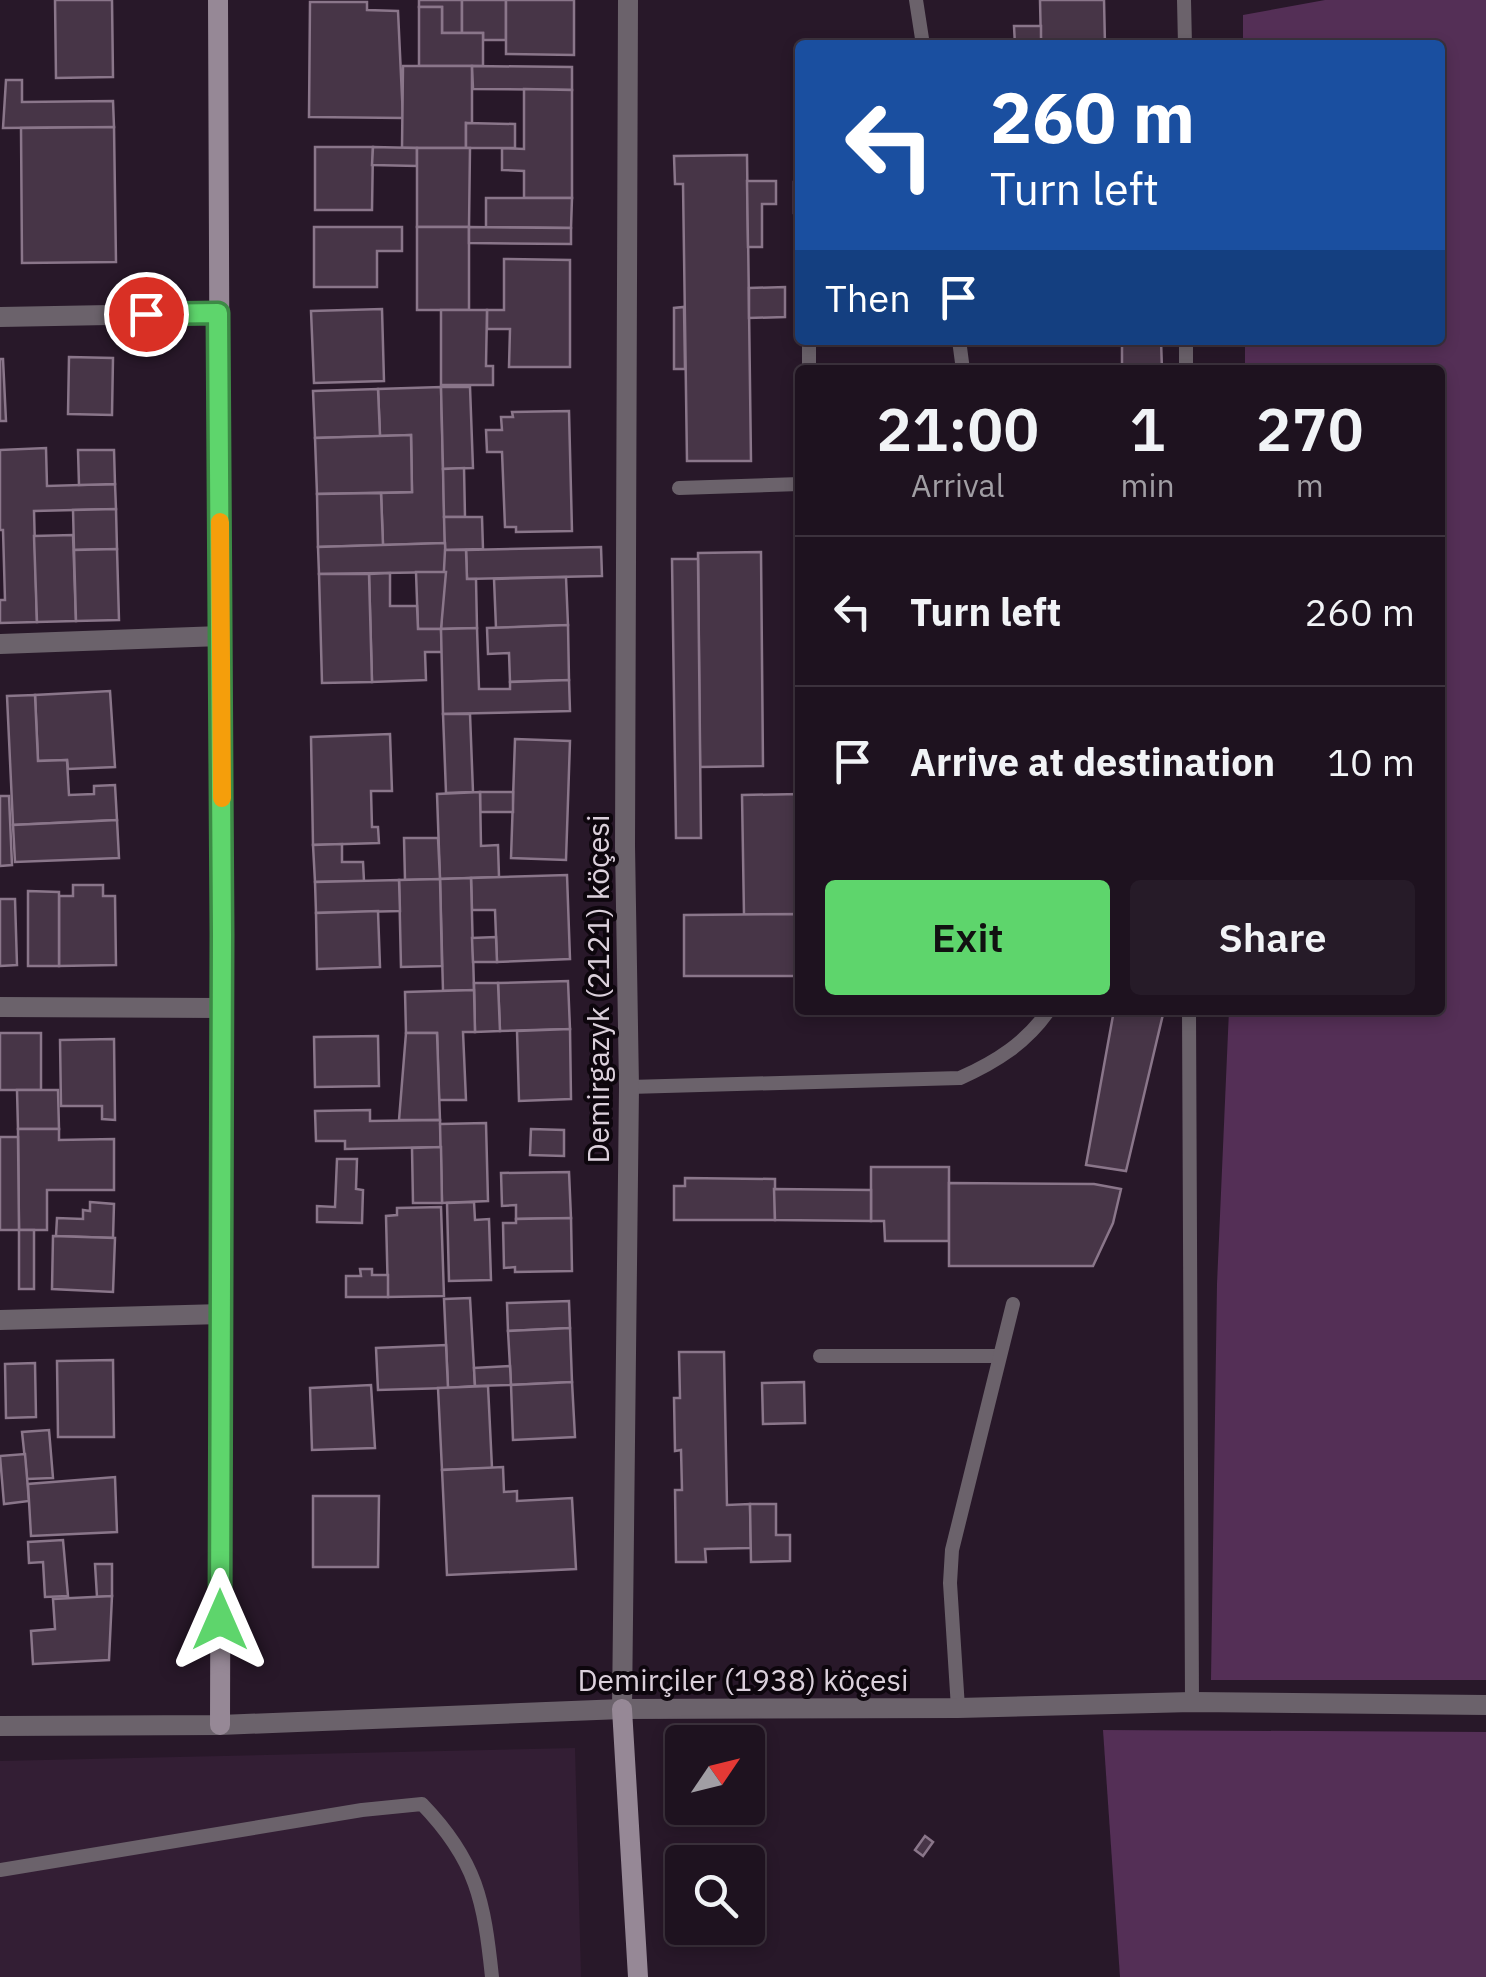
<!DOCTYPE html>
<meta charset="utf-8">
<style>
:root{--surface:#1e121f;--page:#261b28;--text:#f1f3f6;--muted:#a19ea4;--line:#3c323d;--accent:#5ed56c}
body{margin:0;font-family:"IBM Plex Sans",sans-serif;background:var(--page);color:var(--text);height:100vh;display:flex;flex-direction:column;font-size:38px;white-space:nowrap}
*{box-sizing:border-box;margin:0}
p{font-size:32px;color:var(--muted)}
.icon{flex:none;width:55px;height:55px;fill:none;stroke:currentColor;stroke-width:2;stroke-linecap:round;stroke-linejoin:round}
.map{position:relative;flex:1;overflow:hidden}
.panel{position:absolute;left:795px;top:365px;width:650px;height:650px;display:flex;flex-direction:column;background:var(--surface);border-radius:10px;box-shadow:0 5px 15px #0003,0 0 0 2px var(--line)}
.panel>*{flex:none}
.hud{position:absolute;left:795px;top:40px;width:650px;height:305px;border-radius:10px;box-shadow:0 5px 15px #0003,0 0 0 2px var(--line);background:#1a4fa0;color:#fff;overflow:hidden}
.needle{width:65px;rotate:55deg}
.controls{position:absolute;left:665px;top:1725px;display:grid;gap:20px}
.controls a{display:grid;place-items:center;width:100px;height:100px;border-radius:10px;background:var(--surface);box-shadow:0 5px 15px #0003,0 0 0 2px var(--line);font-size:50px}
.pin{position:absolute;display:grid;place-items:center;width:85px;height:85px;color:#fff;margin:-42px;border:5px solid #fff;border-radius:50%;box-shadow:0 2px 10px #0007}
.me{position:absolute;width:110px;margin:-55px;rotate:0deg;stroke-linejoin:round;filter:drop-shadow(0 0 8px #0008)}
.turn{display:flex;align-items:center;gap:35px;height:210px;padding:0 30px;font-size:45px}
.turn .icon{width:130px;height:130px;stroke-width:2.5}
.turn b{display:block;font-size:70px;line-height:85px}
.then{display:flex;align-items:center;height:95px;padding:0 30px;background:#0003;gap:20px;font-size:38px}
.eta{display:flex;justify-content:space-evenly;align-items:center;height:170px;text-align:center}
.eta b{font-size:60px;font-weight:600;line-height:70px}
.action{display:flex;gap:20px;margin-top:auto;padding:20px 30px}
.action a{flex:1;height:115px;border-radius:10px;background:var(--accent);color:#111;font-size:40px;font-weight:600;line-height:115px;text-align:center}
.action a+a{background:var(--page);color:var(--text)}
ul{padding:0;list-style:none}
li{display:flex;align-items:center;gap:30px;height:150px;padding:0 30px;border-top:2px solid var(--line)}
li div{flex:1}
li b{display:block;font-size:38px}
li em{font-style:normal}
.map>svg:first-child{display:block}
.built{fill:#331e34}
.green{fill:#542f56}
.building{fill:#473547;stroke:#8a768a;stroke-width:2.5}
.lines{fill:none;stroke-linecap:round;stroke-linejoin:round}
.lane{stroke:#6b626b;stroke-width:14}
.street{stroke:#6b626b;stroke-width:20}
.secondary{stroke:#968896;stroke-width:20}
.route-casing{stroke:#3d8a46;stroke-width:25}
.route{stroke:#5ed56c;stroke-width:18}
.slow{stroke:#f59e0b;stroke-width:18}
.labels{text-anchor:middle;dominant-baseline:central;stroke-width:8;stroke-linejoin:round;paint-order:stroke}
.street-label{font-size:30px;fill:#dbd0db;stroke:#0d060d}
</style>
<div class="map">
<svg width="1486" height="1977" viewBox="0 0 1486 1977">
<rect width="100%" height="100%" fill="#281829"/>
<polygon class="built" points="575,1748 581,1977 0,1977 0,1761"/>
<g class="green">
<polygon points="1325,0 1486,0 1486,1680 1211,1680 1217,1284 1229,1010 1440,1010 1440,370 1245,370 1245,340 1440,340 1440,45 1243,45 1243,15"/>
<polygon points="1103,1730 1486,1732 1486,1977 1120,1977"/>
</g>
<g class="building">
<polygon points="55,0 112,0 113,77 56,78"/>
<polygon points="419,0 462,0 462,33 442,33 442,7 419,7"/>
<polygon points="462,0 506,0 506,40 483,40 483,33 462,33"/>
<polygon points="506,0 574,0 574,55 506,54"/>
<polygon points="1040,0 1104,0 1105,45 1041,45"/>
<polygon points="310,2 367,2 367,10 398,11 403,118 309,117"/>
<polygon points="419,7 442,7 442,33 483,33 483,66 419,66"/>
<polygon points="1014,26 1041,26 1041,45 1015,45"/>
<polygon points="403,66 472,66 472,124 466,123 466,148 402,148"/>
<polygon points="472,66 572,67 572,90 473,89"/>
<polygon points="6,80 22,80 22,102 113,101 114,127 3,128"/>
<polygon points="524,89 572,90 572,198 524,198 524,171 502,170 502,148 524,149"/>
<polygon points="466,123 515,124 515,148 466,148"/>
<polygon points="114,127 116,262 22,263 21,128"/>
<polygon points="315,147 373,147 372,210 315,210"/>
<polygon points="373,147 417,148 417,166 372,165"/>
<polygon points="417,148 470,148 469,227 417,227"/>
<polygon points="747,155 751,461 687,461 683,184 675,184 674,156"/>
<polygon points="747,181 776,181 776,204 762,204 762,247 748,247"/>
<rect x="794" y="182" width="6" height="31"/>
<polygon points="486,198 572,198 571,228 486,227"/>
<polygon points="314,227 402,227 402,251 377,251 377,287 314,287"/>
<rect x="417" y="227" width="52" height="83"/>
<polygon points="469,227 571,228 571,244 469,243"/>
<polygon points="504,259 570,260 570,367 509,367 510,329 487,329 487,310 504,310"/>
<polygon points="785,287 785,317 749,318 749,288"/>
<polygon points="684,307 685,369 674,369 674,308"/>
<polygon points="382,309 384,381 314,383 311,311"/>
<polygon points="441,310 487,310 486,366 493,366 493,385 441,385"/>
<polygon points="1122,340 1161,340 1162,370 1122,370"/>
<polygon points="69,357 113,358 112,415 68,414"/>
<polygon points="0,359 3,359 6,421 0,421"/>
<polygon points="441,387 445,543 383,545 381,493 412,492 411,435 380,436 378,389"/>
<polygon points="441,387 470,387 473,468 443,469"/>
<polygon points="378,389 380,436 315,438 313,391"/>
<polygon points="569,411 572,531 516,532 516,527 505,527 502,452 487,452 486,430 502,430 501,417 513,417 512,412"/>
<polygon points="411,435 412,492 317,494 315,438"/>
<polygon points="46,448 47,486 115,484 116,509 34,511 37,622 0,623 0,600 5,600 3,530 0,530 0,450"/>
<polygon points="78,450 114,450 115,484 79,485"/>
<polygon points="464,468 465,517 444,517 443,469"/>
<polygon points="381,493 383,545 318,547 317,494"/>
<polygon points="116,509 117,549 74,550 73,510"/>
<polygon points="444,517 482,517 483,549 445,550"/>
<polygon points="73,535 76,621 37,622 34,536"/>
<polygon points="445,543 446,572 319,574 318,547"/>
<polygon points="601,547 602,576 467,579 466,550"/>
<polygon points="117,549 119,620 76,621 74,550"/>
<polygon points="445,550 466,550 467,579 476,579 477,628 441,629"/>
<polygon points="761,552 763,766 700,767 698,553"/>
<polygon points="672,559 698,559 701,838 676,838"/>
<polygon points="416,572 446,572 441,629 418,629"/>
<polygon points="390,573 390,606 417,606 418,629 441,629 442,652 425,652 426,680 372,682 369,574"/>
<polygon points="319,574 369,574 372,682 322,683"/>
<polygon points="566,577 568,625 496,628 494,579"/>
<polygon points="568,625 569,680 510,682 509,653 488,654 487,628"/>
<polygon points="477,628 479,689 510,689 510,682 569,680 570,711 443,714 441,629"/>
<polygon points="110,691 115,767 68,769 67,760 38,761 35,695"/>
<polygon points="35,695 38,761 67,760 69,795 94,794 94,786 115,785 117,820 13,825 7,696"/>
<polygon points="443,714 470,714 473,792 446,793"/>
<polygon points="390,734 392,791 371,791 372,827 378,827 379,843 313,845 311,737"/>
<polygon points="515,739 570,741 566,860 511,858"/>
<rect x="480" y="792" width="33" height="20"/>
<polygon points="480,792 481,846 498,845 499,877 440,879 437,794"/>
<polygon points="800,794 800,914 744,915 742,795"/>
<polygon points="0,796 9,796 12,865 0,866"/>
<polygon points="117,820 119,858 15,862 13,825"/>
<polygon points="404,838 438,838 440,879 405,880"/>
<polygon points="342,844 342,862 363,862 364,881 315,882 313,845"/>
<polygon points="567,875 570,959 497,962 495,910 472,910 471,878"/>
<polygon points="471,878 474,990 443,991 440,879"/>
<polygon points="440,879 442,966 401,967 399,880"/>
<polygon points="399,880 400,911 316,913 315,882"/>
<polygon points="73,885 103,885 103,896 115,896 116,965 59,966 59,896 73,896"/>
<polygon points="28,891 59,892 59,966 28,966"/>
<polygon points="0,899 15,899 17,965 0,966"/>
<polygon points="378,911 380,967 317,969 316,913"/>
<polygon points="800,914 800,976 684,976 684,915"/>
<polygon points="496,937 497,962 473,962 472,938"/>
<polygon points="568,981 570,1029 500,1031 498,983"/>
<polygon points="474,983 498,983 500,1031 475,1032"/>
<polygon points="474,990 475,1032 463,1032 466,1100 439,1100 437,1033 406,1033 405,992"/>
<polygon points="864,1010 971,1010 971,1014 865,1015"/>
<polygon points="1114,1010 1164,1010 1126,1171 1086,1165"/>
<polygon points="570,1029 571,1099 519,1101 517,1031"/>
<rect x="0" y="1033" width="41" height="57"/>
<polygon points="406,1033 437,1033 440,1120 399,1120"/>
<polygon points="378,1036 379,1086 315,1087 314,1037"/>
<polygon points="114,1039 115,1120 102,1119 102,1106 61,1106 60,1040"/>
<polygon points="17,1090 58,1090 59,1129 18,1129"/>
<polygon points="370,1110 370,1121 440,1120 441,1147 345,1149 345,1141 316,1141 315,1111"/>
<polygon points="486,1123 488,1201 442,1203 440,1124"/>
<polygon points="18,1129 59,1129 59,1140 114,1139 114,1190 47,1190 47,1230 19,1230"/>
<polygon points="531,1129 564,1130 564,1156 530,1155"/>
<polygon points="0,1137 18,1137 19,1230 0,1230"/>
<polygon points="441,1147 442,1203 413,1203 412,1148"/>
<polygon points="337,1159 357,1159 356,1189 363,1190 362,1223 317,1222 317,1206 335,1207"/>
<polygon points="871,1167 949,1167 949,1241 885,1241 884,1221 871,1221"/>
<polygon points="569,1172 571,1218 516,1219 516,1205 502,1206 501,1173"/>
<polygon points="685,1178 775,1179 775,1220 674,1220 674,1186 685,1186"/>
<polygon points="949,1183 1094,1184 1121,1189 1113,1223 1093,1266 949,1266"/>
<polygon points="774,1189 871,1190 871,1221 775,1220"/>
<polygon points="90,1202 114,1204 113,1238 56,1236 57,1218 83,1219 83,1210 90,1211"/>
<polygon points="474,1202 475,1220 489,1219 491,1280 449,1281 447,1203"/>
<polygon points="441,1207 444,1296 388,1297 386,1216 397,1215 397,1208"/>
<polygon points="571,1218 572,1271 515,1272 515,1267 504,1268 503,1223 516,1223 516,1219"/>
<rect x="19" y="1230" width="15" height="59"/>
<polygon points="53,1236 115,1238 113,1292 52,1289"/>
<polygon points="360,1269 372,1269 372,1275 388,1275 388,1297 346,1297 346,1276 361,1276"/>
<polygon points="470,1298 475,1386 448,1388 444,1299"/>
<polygon points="569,1301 570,1328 508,1331 507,1303"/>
<polygon points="570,1328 572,1382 511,1385 508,1331"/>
<polygon points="446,1345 448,1388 378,1390 376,1348"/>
<polygon points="679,1352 724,1352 727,1505 750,1504 751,1548 705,1549 706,1562 676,1562 675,1490 682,1490 681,1450 675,1451 674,1398 680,1398"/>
<polygon points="113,1360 114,1437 58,1437 57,1361"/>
<polygon points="35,1363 36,1417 6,1418 5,1364"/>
<polygon points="510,1366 511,1385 475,1386 474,1368"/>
<polygon points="572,1382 575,1437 513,1440 511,1385"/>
<polygon points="804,1382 805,1423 763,1424 762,1383"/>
<polygon points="371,1385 375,1448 312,1450 310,1388"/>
<polygon points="488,1386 492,1468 442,1470 438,1388"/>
<polygon points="49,1430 53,1478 27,1479 22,1432"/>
<polygon points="25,1454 29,1501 4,1504 0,1456"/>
<polygon points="503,1467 504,1492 517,1491 517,1501 572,1498 576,1569 447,1575 442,1470"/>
<polygon points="115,1477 117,1532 31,1536 28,1484"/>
<polygon points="313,1496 379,1496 378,1567 313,1567"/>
<polygon points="750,1504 776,1504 776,1535 790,1535 790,1561 751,1562"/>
<polygon points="63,1540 68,1596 45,1597 43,1562 29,1563 28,1542"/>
<polygon points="95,1564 112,1564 112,1596 97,1597"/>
<polygon points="112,1596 109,1660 33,1664 31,1631 55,1629 53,1599"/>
<polygon points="925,1836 933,1842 923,1856 915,1850"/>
</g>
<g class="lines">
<g class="lane">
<polyline points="916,0 923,45"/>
<polyline points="1184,0 1185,45"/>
<polyline points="959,340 963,370"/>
<polyline points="1186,340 1186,370"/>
<polyline points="809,370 809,340"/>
<polyline points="679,488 800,484"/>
<polyline points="1189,1010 1192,1702"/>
<path d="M629,1087L960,1078C996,1062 1026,1043 1049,1010"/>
<polyline points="820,1356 998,1356"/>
<polyline points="958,1708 950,1583 952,1550 1013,1304"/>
<path d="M0,1870L362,1810L422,1804C477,1861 484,1901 492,1977"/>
</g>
<g class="street">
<polyline points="0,317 219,313"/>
<polyline points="0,644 221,636"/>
<polyline points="0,1007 222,1008"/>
<polyline points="0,1320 222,1314"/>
<polyline points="622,1709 629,1087 625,846 628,0"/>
<polyline points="0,1726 220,1725 622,1709 958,1708 1192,1702 1486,1705"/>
</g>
<g class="secondary">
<polyline points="218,0 222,1008 220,1725"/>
<polyline points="622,1709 638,1977"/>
</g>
</g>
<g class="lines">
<g class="route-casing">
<polyline id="route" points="146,314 218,313 222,934 220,1620"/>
</g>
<use href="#route" class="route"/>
<polyline class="slow" points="220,522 222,798"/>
</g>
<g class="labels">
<g class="street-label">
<text transform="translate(597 989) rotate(-90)">Demirgazyk (2121) köçesi</text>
<text x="743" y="1679">Demirçiler (1938) köçesi</text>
</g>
</g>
</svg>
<div class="controls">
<a><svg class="needle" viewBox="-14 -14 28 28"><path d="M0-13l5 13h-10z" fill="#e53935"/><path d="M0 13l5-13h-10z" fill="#a19ea4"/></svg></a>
<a><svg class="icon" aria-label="search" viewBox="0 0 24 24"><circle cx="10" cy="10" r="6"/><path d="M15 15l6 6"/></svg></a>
</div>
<div class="pin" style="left:146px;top:314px;background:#d93025"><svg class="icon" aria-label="arrive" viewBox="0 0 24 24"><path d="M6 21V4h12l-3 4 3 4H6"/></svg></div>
<svg class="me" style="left:220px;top:1620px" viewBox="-20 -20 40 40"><path d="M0-17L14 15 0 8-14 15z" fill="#5ed56c" stroke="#fff" stroke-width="4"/></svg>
<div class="hud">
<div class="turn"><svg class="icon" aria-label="left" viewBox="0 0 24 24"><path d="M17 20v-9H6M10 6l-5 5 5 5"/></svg><div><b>260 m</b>Turn left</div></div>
<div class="then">Then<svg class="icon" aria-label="arrive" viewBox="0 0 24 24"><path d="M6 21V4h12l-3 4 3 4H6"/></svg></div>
</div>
<section class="panel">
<div class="eta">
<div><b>21:00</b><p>Arrival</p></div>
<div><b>1</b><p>min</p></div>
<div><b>270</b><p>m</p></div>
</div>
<ul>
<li><svg class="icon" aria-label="left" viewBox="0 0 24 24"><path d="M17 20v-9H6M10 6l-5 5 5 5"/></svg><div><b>Turn left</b></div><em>260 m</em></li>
<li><svg class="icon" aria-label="arrive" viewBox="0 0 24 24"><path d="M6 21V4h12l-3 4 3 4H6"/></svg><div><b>Arrive at destination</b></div><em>10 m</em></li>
</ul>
<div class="action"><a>Exit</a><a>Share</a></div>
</section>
</div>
